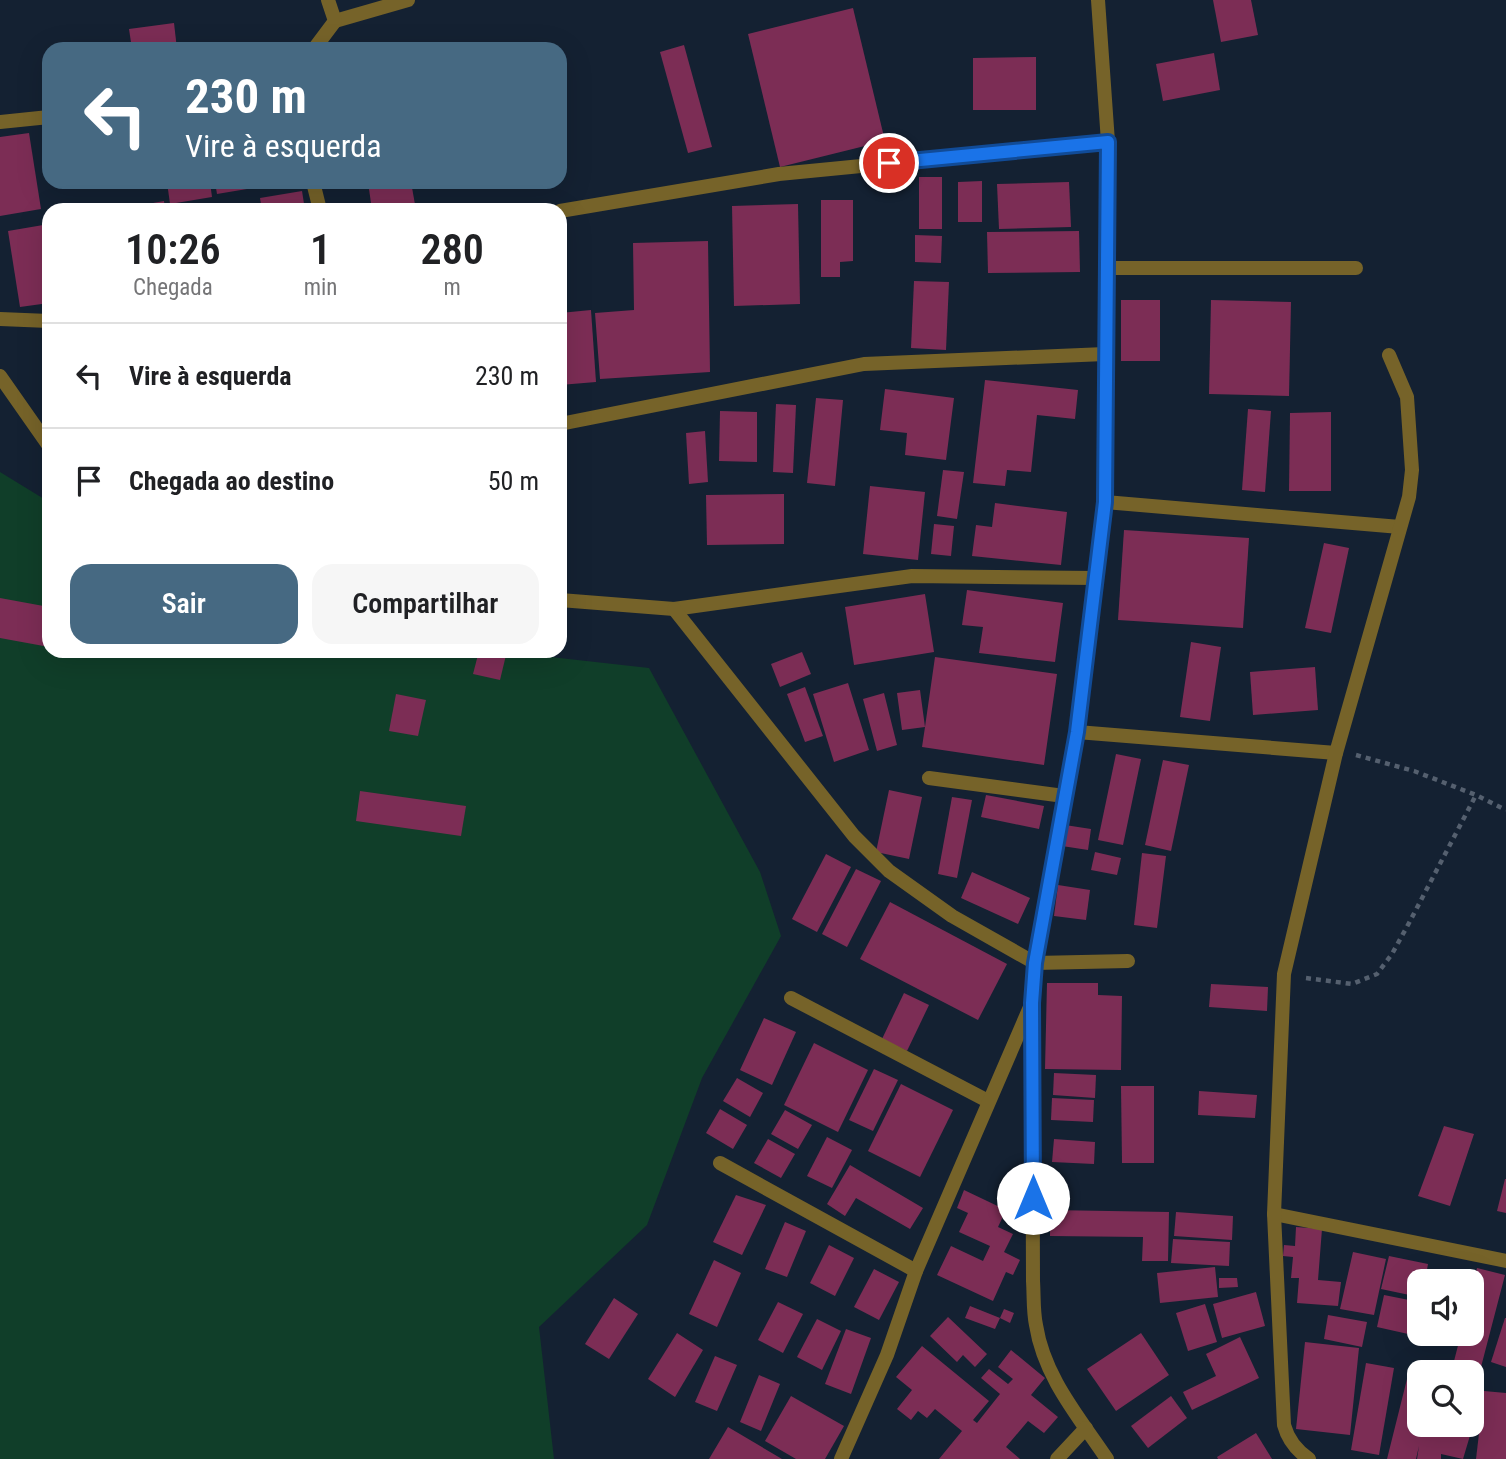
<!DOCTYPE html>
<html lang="pt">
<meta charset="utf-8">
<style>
:root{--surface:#fff;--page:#f6f6f6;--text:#202124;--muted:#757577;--line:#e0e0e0;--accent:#466982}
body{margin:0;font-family:"Roboto Condensed",sans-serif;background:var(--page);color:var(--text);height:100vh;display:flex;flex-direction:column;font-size:26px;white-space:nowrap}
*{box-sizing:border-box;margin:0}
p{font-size:23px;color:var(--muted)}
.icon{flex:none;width:38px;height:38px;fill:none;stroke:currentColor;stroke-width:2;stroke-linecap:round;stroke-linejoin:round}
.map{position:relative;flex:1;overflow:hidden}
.drawer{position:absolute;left:42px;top:203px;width:525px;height:455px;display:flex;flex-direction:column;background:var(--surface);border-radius:21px;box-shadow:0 7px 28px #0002}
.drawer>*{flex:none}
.banner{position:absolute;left:42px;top:42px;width:525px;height:147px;border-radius:21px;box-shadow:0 7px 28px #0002;background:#466982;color:#fff;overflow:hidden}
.tools{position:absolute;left:1407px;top:1269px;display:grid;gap:14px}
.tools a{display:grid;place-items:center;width:77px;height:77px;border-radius:14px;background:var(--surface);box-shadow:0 7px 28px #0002;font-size:35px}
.pin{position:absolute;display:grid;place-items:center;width:60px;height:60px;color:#fff;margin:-30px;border:4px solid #fff;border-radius:50%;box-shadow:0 2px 7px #0007}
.me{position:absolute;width:77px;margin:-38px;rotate:0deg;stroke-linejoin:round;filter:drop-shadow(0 0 5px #0008)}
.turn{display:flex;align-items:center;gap:24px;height:147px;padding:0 28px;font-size:32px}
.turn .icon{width:91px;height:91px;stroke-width:2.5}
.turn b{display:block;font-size:49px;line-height:60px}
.eta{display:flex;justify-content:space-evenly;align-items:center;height:119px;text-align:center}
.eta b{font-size:42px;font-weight:600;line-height:49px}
.button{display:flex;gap:14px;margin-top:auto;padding:14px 28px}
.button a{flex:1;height:80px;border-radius:21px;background:var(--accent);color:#fff;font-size:28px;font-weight:600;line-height:80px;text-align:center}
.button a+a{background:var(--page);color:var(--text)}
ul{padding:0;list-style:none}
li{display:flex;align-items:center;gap:21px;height:105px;padding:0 28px;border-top:2px solid var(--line)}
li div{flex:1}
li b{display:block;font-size:26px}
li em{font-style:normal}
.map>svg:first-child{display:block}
.green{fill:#103e29}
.building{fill:#7c2d55}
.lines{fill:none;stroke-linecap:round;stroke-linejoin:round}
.path{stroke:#55606f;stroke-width:4.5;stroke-dasharray:5 5;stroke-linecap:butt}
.street{stroke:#766329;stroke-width:14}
.route-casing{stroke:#114b97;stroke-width:18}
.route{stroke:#1a73e8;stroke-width:12}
</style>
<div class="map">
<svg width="1506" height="1459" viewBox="0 0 1506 1459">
<rect width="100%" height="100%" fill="#142132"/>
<polygon class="green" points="0,472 49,502 49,651 496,651 649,668 760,872 781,936 702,1078 647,1225 539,1327 554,1459 0,1459"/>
<g class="building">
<polygon points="1213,0 1251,0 1258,35 1221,42"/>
<polygon points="853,8 885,141 780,167 748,34"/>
<polygon points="174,23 177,49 132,49 129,29"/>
<polygon points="684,45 712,147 688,153 660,52"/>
<polygon points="1214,53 1220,90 1163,101 1156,64"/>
<polygon points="1036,57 1036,110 973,110 973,58"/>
<polygon points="29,133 41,209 0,216 0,137"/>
<rect x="919" y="177" width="23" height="52"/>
<polygon points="982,181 982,222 958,222 958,182"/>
<polygon points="167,182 210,182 212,197 170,204"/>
<polygon points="215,182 258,182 259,187 217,194"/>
<polygon points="368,182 411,182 416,210 372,210"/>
<polygon points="1069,182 1071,227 999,229 997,184"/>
<polygon points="302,191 305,210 262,210 260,198"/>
<polygon points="821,200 853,200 853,261 840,262 840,277 821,277"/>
<polygon points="164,201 165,210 120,210 120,209"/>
<polygon points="798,204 800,304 734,306 732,206"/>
<polygon points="49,224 49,303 20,307 8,231"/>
<polygon points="1079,231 1080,272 988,273 987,232"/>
<polygon points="915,235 942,236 941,263 915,262"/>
<polygon points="708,241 710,372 600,379 595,313 634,310 633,243"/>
<polygon points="914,281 949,282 946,350 911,348"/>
<rect x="1121" y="300" width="39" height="61"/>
<polygon points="1211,300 1291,302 1289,396 1209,394"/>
<polygon points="591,310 596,382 560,385 560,313"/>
<polygon points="985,380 1078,390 1075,419 1037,415 1031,472 1007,470 1005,486 973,483"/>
<polygon points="885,389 954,398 946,460 905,455 907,433 880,430"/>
<polygon points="816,398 843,400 835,486 807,483"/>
<polygon points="776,404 796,405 793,473 773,472"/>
<polygon points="1248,409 1271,411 1265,492 1242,490"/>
<polygon points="720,411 757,412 757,462 719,461"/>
<polygon points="1331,412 1331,491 1289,491 1290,413"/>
<polygon points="705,431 708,482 689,484 686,433"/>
<polygon points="943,470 964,472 957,519 937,516"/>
<polygon points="870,486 925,492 918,560 863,554"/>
<polygon points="784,494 784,544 707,545 706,495"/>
<polygon points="995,503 1067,512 1061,565 972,556 976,525 992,527"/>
<polygon points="934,524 954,526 951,556 931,554"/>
<polygon points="1124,530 1249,538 1243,628 1118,620"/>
<polygon points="1324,543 1349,548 1331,633 1305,628"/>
<polygon points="967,590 1063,603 1055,662 979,653 983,627 962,625"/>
<polygon points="925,594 934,652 854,665 845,607"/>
<polygon points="0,598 49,607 49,647 0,638"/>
<polygon points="1191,642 1221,647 1210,721 1180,717"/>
<polygon points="479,651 507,651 500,680 473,674"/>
<polygon points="802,652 811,674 780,687 771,664"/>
<polygon points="935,657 1057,674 1044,765 922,747 925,727 902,730 897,693 920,690 925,727"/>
<polygon points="1315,667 1318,710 1253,715 1250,672"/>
<polygon points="848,683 869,750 834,762 813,694"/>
<polygon points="805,687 823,736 805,742 787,694"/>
<polygon points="884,693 897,745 877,751 863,699"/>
<polygon points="396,694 426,700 418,736 389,731"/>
<polygon points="1116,754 1141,759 1123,845 1098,840"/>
<polygon points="1163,760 1189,765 1171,851 1145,845"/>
<polygon points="889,790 922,797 909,859 876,852"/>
<polygon points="360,791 466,806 461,836 356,821"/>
<polygon points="986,795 1044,806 1039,829 981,817"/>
<polygon points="952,797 972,800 957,878 938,874"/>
<polygon points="1065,825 1091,829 1088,850 1062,846"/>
<polygon points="1095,852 1121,858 1117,875 1091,870"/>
<polygon points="1142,853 1166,856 1157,928 1134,925"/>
<polygon points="826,854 851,867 817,932 792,919"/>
<polygon points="856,869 881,881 847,947 822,934"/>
<polygon points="972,872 1030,898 1018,924 961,898"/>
<polygon points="1058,885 1090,890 1086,920 1054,916"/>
<polygon points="890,902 1007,964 978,1020 860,959"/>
<polygon points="1047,983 1098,983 1098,995 1122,996 1121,1070 1045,1069"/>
<polygon points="1211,984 1268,987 1267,1011 1209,1007"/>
<polygon points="904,993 929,1005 907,1051 882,1039"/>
<polygon points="764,1018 796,1032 772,1085 740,1070"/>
<polygon points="814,1043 868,1070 838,1132 784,1105"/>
<polygon points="874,1069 898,1080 873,1131 849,1120"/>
<polygon points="1054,1073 1096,1075 1095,1098 1053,1095"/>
<polygon points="737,1078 763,1093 750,1117 723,1101"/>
<polygon points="901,1084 953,1110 920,1177 868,1151"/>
<polygon points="1121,1086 1154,1086 1154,1163 1122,1163"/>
<polygon points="1199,1091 1257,1095 1255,1118 1198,1115"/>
<polygon points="1052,1098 1094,1100 1093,1122 1051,1120"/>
<polygon points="720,1109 747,1125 733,1149 706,1133"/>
<polygon points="785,1110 812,1125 798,1149 771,1134"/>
<polygon points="1444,1126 1474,1134 1450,1206 1418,1196"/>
<polygon points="827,1137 852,1150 832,1188 807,1176"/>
<polygon points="768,1139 795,1154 781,1178 754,1163"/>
<polygon points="1054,1139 1095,1142 1094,1164 1052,1162"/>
<polygon points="850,1165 923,1208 910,1229 856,1198 845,1216 827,1204"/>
<polygon points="1505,1179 1506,1179 1506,1213 1497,1211"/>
<polygon points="964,1190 1006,1210 998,1227 1013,1234 1004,1252 1020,1260 1013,1275 1006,1272 993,1301 937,1275 951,1246 983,1261 990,1246 959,1232 968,1213 957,1208"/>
<polygon points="736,1195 766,1205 742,1255 713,1242"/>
<polygon points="1050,1210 1169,1212 1168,1261 1142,1261 1143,1237 1050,1236"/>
<polygon points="1176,1212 1233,1216 1232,1240 1174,1236"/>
<polygon points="785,1222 806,1231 787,1277 765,1269"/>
<polygon points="1296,1227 1322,1229 1318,1280 1341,1282 1338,1306 1297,1303 1299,1278 1291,1278 1293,1257 1283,1256 1284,1245 1295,1246"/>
<polygon points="1173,1239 1230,1242 1229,1266 1171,1263"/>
<polygon points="829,1245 854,1258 835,1296 810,1283"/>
<polygon points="1353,1252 1386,1259 1374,1315 1340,1309"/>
<polygon points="1389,1256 1428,1264 1425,1281 1419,1281 1419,1297 1381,1289"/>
<polygon points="714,1260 741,1273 717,1327 689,1314"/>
<polygon points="1215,1267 1218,1297 1160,1303 1157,1273"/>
<polygon points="1477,1268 1505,1275 1481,1367 1454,1361 1461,1334 1472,1334 1472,1290"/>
<polygon points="874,1269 899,1282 879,1320 854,1307"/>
<polygon points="1219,1278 1237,1278 1238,1287 1219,1288"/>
<polygon points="1256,1292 1265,1326 1222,1338 1213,1304"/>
<polygon points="1384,1295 1419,1302 1417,1336 1377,1327"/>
<polygon points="614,1298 638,1314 609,1359 585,1344"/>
<polygon points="778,1302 803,1314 783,1353 758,1340"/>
<polygon points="1205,1304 1217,1342 1188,1351 1176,1313"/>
<polygon points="970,1306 1000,1318 1004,1309 1014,1313 1010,1323 1000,1318 995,1329 965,1318"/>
<polygon points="1328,1315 1367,1322 1362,1347 1324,1339"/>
<polygon points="948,1317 987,1354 975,1367 963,1355 957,1362 930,1336"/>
<polygon points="1505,1318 1506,1318 1506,1367 1491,1362"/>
<polygon points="817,1319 841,1331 822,1370 797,1357"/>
<polygon points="846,1329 871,1338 851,1394 825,1384"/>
<polygon points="677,1333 703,1350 675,1397 648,1379"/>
<polygon points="1141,1333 1169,1375 1116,1411 1087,1369"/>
<polygon points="1240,1337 1259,1378 1192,1410 1183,1392 1216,1376 1206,1354"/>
<polygon points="1305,1342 1359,1348 1350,1435 1296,1429"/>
<polygon points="922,1346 989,1401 973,1420 977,1423 1000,1394 981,1378 989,1369 1008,1384 1013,1379 998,1367 1011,1350 1045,1378 1031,1395 1058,1417 1044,1433 1028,1421 1006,1447 1020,1459 939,1459 962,1431 935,1409 927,1418 918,1411 911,1420 897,1409 912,1390 896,1377"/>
<polygon points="715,1356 737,1365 717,1411 695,1402"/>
<polygon points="1366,1363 1394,1368 1379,1455 1351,1450"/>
<polygon points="1410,1367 1425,1371 1419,1372 1419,1424 1472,1424 1472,1389 1483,1392 1463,1459 1441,1454 1441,1459 1417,1459 1419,1446 1416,1459 1387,1459"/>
<polygon points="759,1375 780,1384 761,1431 740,1422"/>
<polygon points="1484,1391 1506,1393 1506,1459 1476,1459"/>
<polygon points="791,1396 844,1426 825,1459 796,1459 765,1441"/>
<polygon points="1171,1396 1187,1418 1148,1448 1131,1426"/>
<polygon points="728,1427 782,1459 709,1459"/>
<polygon points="1256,1433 1272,1459 1218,1459 1217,1457"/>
</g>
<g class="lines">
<g class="path">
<polyline points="1356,755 1414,771 1476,795 1506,810"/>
<polyline points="1306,978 1352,984 1377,974 1392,954 1409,923 1476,795"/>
</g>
<g class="street">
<path d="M1098,0L1108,142L1105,502L1077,732L1035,963L1032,1003L1033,1281C1034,1296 1033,1311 1036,1325C1044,1377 1079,1417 1107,1459"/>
<polyline points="335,21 408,0"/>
<polyline points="314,49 335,21 328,0"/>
<polyline points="0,122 49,117"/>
<polyline points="313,182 320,210"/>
<polyline points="560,211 779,174 1108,142"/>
<polyline points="1106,268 1356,268"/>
<polyline points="0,319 49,321"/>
<polyline points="0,376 49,446"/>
<polyline points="560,424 864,364 1105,354"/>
<polyline points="1105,502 1400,527"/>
<polyline points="560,600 674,609 912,576 1095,578"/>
<polyline points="674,609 854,836 889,871 952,916 1035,963 1128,961"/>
<polyline points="1077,732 1336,753"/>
<polyline points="929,778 1064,796"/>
<polyline points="791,998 988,1101"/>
<polyline points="720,1163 916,1271"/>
<polyline points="1274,1214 1506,1261"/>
<polyline points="841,1459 887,1355 916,1271 1030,1007"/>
<polyline points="1057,1459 1086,1428"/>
<path d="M1309,1459C1296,1450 1288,1440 1284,1425L1274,1214L1284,974L1336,753L1409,497L1412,470L1407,397L1389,355"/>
</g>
</g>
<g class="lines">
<g class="route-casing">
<polyline id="route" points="889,163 1108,142 1105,502 1077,732 1035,963 1032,1003 1033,1198"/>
</g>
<use href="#route" class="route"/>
</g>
</svg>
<div class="tools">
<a><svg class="icon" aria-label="sound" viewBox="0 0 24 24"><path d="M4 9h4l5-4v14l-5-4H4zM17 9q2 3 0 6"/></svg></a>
<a><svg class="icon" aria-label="search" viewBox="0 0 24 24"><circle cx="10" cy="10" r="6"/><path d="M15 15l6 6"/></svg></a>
</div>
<div class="pin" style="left:889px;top:163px;background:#d93025"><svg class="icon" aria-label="arrive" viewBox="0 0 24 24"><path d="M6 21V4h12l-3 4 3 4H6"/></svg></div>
<svg class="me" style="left:1033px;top:1198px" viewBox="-20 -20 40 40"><circle r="19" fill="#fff"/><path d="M0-13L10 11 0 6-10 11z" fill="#1a73e8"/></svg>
<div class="banner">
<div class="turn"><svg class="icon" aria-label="left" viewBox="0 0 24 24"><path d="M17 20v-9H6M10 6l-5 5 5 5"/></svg><div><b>230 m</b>Vire à esquerda</div></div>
</div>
<section class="drawer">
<div class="eta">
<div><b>10:26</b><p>Chegada</p></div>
<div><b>1</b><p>min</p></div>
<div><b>280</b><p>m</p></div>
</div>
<ul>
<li><svg class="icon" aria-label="left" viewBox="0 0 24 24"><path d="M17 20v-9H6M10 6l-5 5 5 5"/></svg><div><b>Vire à esquerda</b></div><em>230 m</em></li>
<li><svg class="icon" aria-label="arrive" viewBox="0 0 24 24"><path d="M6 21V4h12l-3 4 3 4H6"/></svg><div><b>Chegada ao destino</b></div><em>50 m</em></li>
</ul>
<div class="button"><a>Sair</a><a>Compartilhar</a></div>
</section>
</div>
